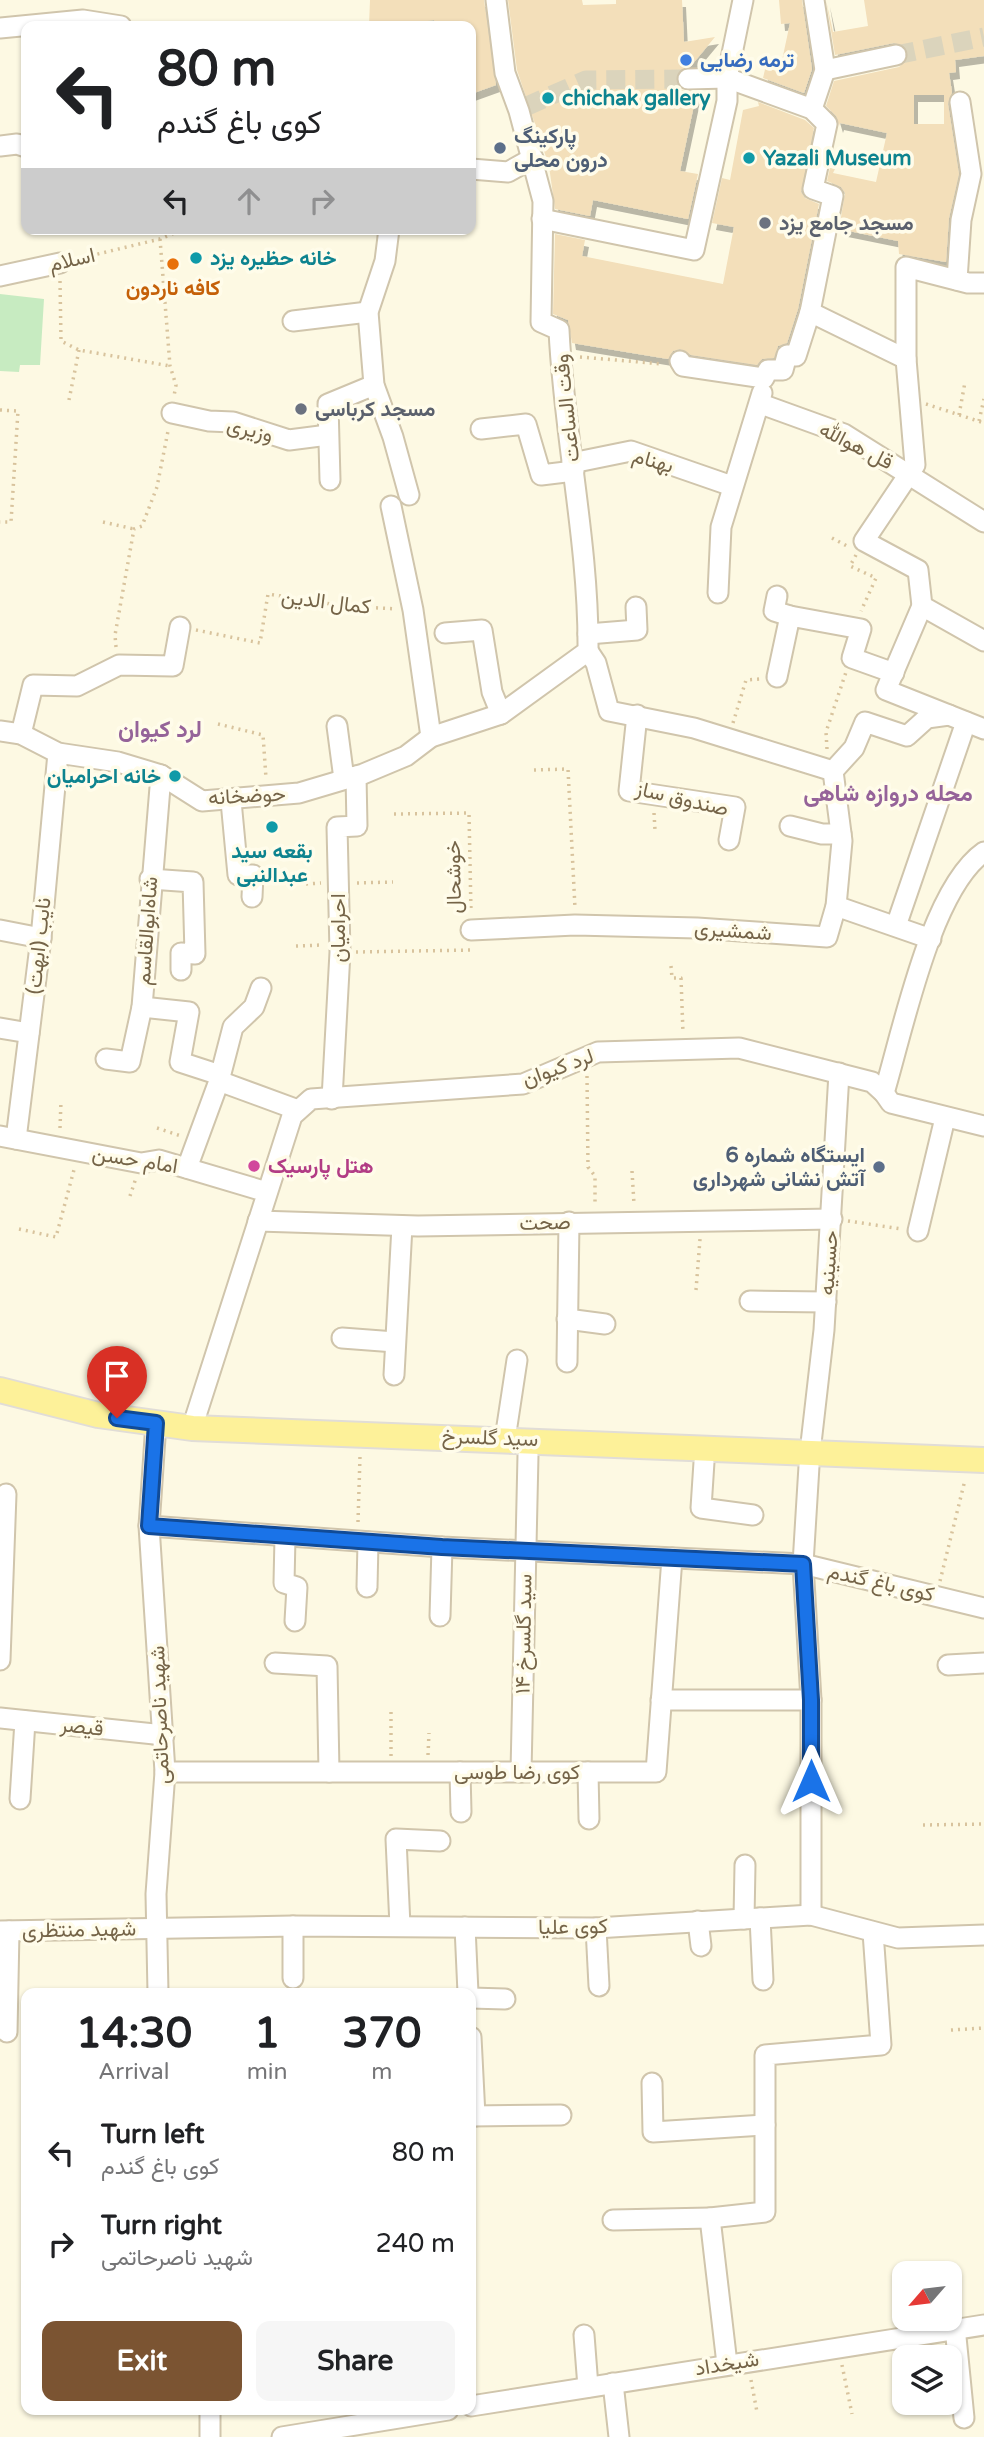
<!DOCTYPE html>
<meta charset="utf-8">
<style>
:root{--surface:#fff;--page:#f6f6f6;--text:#202124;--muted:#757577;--accent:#7b5432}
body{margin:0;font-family:"Varela Round",Vazirmatn,sans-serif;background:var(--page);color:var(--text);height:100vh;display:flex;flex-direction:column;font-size:26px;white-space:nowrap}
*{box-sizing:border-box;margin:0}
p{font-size:23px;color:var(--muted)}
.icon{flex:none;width:38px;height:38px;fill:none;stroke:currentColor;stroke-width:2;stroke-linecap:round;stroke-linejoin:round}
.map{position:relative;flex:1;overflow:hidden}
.details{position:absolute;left:21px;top:1988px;width:455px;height:427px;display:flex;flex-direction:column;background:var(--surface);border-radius:14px;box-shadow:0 2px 5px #0004}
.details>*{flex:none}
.guide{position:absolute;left:21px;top:21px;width:455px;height:214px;border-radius:14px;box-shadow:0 2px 5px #0004;background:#fff;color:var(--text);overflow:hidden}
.needle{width:46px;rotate:242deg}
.controls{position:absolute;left:892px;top:2261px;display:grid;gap:14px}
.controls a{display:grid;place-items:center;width:70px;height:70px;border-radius:14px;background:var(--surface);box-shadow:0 2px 5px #0004;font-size:35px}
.pin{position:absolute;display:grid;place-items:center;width:60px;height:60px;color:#fff;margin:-72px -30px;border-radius:50% 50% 50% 0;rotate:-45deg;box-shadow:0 0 7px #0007}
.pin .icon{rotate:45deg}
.me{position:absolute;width:77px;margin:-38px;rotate:0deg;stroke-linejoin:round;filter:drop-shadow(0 0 5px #0008)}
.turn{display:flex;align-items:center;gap:24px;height:147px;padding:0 21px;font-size:32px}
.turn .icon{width:91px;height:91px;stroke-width:2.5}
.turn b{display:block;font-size:49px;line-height:60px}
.lanes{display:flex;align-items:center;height:66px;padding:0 21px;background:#0003;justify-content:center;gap:35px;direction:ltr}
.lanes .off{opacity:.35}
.eta{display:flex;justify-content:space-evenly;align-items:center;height:119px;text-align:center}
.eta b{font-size:42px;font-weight:700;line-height:49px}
.action{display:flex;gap:14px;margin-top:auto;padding:14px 21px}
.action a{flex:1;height:80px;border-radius:14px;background:var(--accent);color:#fff;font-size:28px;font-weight:700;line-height:80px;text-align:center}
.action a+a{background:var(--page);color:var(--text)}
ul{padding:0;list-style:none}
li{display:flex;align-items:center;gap:21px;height:91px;padding:0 21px}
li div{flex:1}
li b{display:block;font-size:26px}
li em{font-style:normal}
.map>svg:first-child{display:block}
.green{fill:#c7ebc1}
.building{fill:#f3dfba;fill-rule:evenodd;filter:url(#shadow)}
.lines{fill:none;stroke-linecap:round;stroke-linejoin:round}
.minor-tunnel{stroke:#dbd4bc;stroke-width:19;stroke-dasharray:19 10;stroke-linecap:butt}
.minor-casing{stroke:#d0c5ac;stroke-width:23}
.major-casing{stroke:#e1ddd7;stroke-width:28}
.path{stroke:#d8c39d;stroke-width:3.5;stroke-dasharray:2 5;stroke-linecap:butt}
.minor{stroke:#fff;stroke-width:19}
.major{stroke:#fdf199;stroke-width:24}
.route-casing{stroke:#114b97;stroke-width:18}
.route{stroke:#1a73e8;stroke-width:12}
.shop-dot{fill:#3f7fe0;stroke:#fffcea;stroke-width:2.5}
.culture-dot{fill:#0f9aa8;stroke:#fffcea;stroke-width:2.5}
.service-dot{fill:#5c6f8a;stroke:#fffcea;stroke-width:2.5}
.worship-dot{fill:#6b7280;stroke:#fffcea;stroke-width:2.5}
.food-dot{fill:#e8710a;stroke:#fffcea;stroke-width:2.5}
.hotel-dot{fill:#d1479c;stroke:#fffcea;stroke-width:2.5}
.labels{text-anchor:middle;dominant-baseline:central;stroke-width:7;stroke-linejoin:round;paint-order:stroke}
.shop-label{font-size:21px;font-weight:bold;fill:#366cbe;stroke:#fffcea;text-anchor:start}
.culture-label{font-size:21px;font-weight:bold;fill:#0d838f;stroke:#fffcea;text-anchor:start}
.service-label{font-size:21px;font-weight:bold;fill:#4e5e75;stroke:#fffcea;text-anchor:start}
.worship-label{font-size:21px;font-weight:bold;fill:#5b616d;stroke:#fffcea;text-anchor:start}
.street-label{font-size:21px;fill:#756448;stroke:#fffcea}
.food-label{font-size:21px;font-weight:bold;fill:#c56008;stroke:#fffcea}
.hotel-label{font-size:21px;font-weight:bold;fill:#b23c85;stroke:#fffcea;text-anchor:start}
.neighbourhood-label{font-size:23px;font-weight:bold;fill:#956399;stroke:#fffcea}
</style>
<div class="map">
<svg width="984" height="2437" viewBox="0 0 984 2437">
<defs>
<filter id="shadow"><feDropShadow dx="4" dy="7" stdDeviation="0" flood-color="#0004"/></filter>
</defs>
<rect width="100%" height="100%" fill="#fdf9e3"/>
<polygon class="green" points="0,294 44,299 40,365 20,365 19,372 0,371"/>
<g class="building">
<polygon points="370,0 484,0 496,85 471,94 471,26 435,26 434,20 395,26 369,26"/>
<polygon points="508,0 582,0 583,5 616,4 616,0 682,0 684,42 715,37 690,67 678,73 677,83 672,89 697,91 680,171 698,174 688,219 593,200 590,216 555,209 549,166 517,70"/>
<polygon points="779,0 802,0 812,69 804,93 763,78 767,61 781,65 790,23 781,24"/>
<path d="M826,0L833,32L868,26L864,0H984V56L955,60L956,72L949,73L952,92L948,104L959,174L949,218L946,262L899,254L898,241L839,229L845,193L841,187L827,181L830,168L835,169L833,173L876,182L887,133L840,123L839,126L836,116L826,106L834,81L899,67L907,59L908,53L905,46L894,43L835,55ZM914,95H944V124H914Z"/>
<polygon points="758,102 805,120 814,128 801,192 805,198 819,204 798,309 787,343 778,346 774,358 762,359 757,365 691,355 680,349 673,351 668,359 572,343 568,320 553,314 555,234 585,240 582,256 723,284 734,227 712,223 722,178 730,180 743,110 759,106"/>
</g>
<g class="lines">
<g class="minor-tunnel">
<polyline points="896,55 984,37"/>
<polyline points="525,107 586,80 688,79"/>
</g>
<g class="minor-casing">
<g id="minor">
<polyline points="0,28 83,20 121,26"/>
<polyline points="825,70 896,55"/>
<polyline points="688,79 727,78 812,109 827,124 813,189 833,196 810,312"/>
<polyline points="812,109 825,70 814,0"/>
<polyline points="0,146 17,144 26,147"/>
<polyline points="471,169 508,172 533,158"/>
<polyline points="542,219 694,250 727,101 727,78 743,0"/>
<polyline points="389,229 385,261 368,312 374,385 393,437 409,495"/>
<polyline points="0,276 60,263"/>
<polyline points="957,280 961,220 971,174 960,102"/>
<polyline points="984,283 968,283 906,267 906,359 915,465 864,541 918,570 922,606 984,641"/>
<polyline points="293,321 368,312"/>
<polyline points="680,361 683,366 764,378 768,370 783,370 787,355 796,356 810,312 906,359"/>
<polyline points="761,404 844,434 984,522"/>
<polyline points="172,413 209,421 233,422 289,440 328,435"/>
<polyline points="481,429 526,424 541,475 574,471"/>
<polyline points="572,463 631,451 732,486"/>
<polyline points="330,480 328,404 374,385"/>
<polyline points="391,506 413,610 431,737"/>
<polyline points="718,593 721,527 762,393"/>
<polyline points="777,596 774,611 790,616"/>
<polyline points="922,606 886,690 984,729"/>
<polyline points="445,633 482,630 492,692 501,714"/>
<polyline points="588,634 637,630 636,607"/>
<polyline points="588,651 596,663 609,711 694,728 833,771"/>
<polyline points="777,677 790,616 861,629 852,658 894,673"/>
<polyline points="637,715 629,791 735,807 729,840"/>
<polyline points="337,726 344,779"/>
<path d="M0,731L21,734L58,753L118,762L161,775L202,801L299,793L363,774L406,756L431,737L501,714L588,651C589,543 564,438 559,330L541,322L543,201L519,111L505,73L496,0"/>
<polyline points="21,734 33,685 77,686 119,665 173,666 180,627"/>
<polyline points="833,771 854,748 865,722 907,736 927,718 949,715"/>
<polyline points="231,801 238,875 253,875 252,897"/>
<polyline points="790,826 822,834 841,834"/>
<polyline points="150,879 193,882 195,954 181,953 181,970"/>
<polyline points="836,906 931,939"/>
<polyline points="896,926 966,722"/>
<polyline points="0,930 41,938"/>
<polyline points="471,930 575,925 697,928 827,937 836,906 842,841 833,771"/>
<polyline points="142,1007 189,1012 180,1062 220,1075"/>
<polyline points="0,1028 29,1033"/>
<polyline points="106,1059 130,1062 142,1007 161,775"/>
<polyline points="219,1081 298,1110"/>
<polyline points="884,1093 891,1103 984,1126"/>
<polyline points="332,1099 340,952 337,827 357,826 356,776"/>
<polyline points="0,1136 141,1163 159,1160 267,1192"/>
<polyline points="16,1139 41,938 58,753"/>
<polyline points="187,1168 219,1081 233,1027 254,1007 261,988"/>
<polyline points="258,1221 418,1226 832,1219"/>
<polyline points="918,1231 945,1118"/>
<polyline points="750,1301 826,1302"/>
<polyline points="567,1319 605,1324"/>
<polyline points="342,1338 395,1342"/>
<polyline points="567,1362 569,1222"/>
<polyline points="394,1375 402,1226"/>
<polyline points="156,1423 149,1526 165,1772 156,1894 158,1993"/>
<path d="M192,1428L292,1116L311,1099L523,1084L598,1052L739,1048L872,1082L884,1093C903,1030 931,889 984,852"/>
<polyline points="505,1439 517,1360"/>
<polyline points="810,1452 824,1330 839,1073"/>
<polyline points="704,1462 701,1508 753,1515"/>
<polyline points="809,1466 803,1564 811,1700 811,1915"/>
<polyline points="149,1526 442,1547 803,1564 984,1608"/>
<polyline points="285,1537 284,1583 297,1587 295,1621"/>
<polyline points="367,1587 368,1542"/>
<polyline points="440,1616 442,1547"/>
<polyline points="0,1660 6,1494"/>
<polyline points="275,1663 327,1666 329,1772"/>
<polyline points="948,1665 984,1663"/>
<polyline points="661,1700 811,1700"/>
<polyline points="0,1718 164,1735"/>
<polyline points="165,1772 656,1772 672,1558"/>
<polyline points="460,1772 461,1812"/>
<polyline points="521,1772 528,1455"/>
<polyline points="588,1772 589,1819"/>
<polyline points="20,1799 25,1721"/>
<polyline points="760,1918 763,1980"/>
<polyline points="744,1919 745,1865"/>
<polyline points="698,1921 701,1946"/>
<polyline points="400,1926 396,1839 440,1841"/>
<polyline points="465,1927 468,1993"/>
<polyline points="596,1928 599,1986"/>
<polyline points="0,1931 293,1926 596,1928 811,1915 898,1938 984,1935"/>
<polyline points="293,1978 293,1926"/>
<polyline points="471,1998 505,1999"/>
<polyline points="7,2032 9,1931"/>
<polyline points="471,2037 475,2116"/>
<polyline points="652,2083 653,2132 765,2125"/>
<polyline points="471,2116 561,2115"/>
<polyline points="613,2220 710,2218"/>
<polyline points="955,2327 964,2418"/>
<polyline points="584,2335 588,2387"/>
<polyline points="727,2364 710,2218 765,2212 765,2055 881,2045 873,1932"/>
<polyline points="613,2383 619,2437"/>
<polyline points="471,2406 984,2325"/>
<polyline points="210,2437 210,2410"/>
<polyline points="282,2437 448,2410"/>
</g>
</g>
<g class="major-casing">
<polyline id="major" points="0,1390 98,1415 192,1428 984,1460"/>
</g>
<g class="path">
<polyline points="160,239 170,366 176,385 174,396"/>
<polyline points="77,259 160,239 184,229"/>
<polyline points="60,281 61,341 79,350 170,366"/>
<polyline points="580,357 663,364"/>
<polyline points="69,400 79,350"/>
<polyline points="926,404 984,423"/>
<polyline points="0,410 18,411 11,522 0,522"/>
<polyline points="959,415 965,382"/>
<polyline points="979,421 984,399"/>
<polyline points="103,522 134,529"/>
<polyline points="832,538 847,546"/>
<polyline points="856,555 850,566 876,578 861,611"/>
<polyline points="196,630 260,643 268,594 343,606 397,609"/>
<polyline points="116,647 115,635 134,529 142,526 157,487 168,431"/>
<polyline points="733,723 746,680 760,679"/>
<polyline points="218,724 263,735 266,778"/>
<polyline points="827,749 826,732 846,672"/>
<polyline points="534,770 568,769 575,908"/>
<polyline points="654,813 655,830"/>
<polyline points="394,814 469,813 471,912"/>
<polyline points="357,883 393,882"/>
<polyline points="306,884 321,883"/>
<polyline points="296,946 322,945"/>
<polyline points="356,952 471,950"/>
<polyline points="671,966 672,978 681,978 683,1033"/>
<polyline points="587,1076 588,1167 595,1176 595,1206"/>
<polyline points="60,1128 61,1101"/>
<polyline points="157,1128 181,1136"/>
<polyline points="632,1171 634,1204"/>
<polyline points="130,1196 136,1178"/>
<polyline points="848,1221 902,1229"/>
<polyline points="19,1229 56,1237 75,1166"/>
<polyline points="696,1290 700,1239"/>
<polyline points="358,1522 360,1456"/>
<polyline points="940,1581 965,1480"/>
<polyline points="428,1755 429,1733"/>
<polyline points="391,1756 391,1711"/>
<polyline points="923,1825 984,1824"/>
<polyline points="951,2030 984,2028"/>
<polyline points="842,2365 852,2414"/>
<polyline points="751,2380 757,2412"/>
</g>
<use href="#minor" class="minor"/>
<use href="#major" class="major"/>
</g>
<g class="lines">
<g class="route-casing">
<polyline id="route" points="117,1418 156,1423 149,1526 442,1547 803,1564 811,1700 811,1781"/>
</g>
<use href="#route" class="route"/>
</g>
<circle class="shop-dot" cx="686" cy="60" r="7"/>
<g class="culture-dot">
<circle cx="548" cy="98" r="7"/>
<circle cx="749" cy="158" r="7"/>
<circle cx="196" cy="258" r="7"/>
<circle cx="175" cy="776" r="7"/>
<circle cx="272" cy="827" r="7"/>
</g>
<g class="service-dot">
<circle cx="500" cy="148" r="7"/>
<circle cx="879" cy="1167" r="7"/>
</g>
<g class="worship-dot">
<circle cx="765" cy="223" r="7"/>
<circle cx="301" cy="409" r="7"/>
</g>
<circle class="food-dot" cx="173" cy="264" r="7"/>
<circle class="hotel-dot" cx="254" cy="1166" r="7"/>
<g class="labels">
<g class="shop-label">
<text x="700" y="60">ترمه رضایی</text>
</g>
<g class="culture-label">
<text x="562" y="98">chichak gallery</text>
<text x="763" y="158">Yazali Museum</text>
<text x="210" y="258">خانه حظیره یزد</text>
<text x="161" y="776" text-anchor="end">خانه احرامیان</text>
<text x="272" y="851" text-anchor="middle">بقعه سید<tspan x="272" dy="24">عبدالنبی</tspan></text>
</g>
<g class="service-label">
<text x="514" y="136">پارکینگ<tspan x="514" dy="24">درون محلی</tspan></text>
<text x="865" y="1155" text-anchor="end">ایستگاه شماره 6<tspan x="865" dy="24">آتش نشانی شهرداری</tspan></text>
</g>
<g class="worship-label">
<text x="779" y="223">مسجد جامع یزد</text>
<text x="315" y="409">مسجد کرباسی</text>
</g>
<g class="street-label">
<text transform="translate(72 260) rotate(-13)">اسلام</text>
<text transform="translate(567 408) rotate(-96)">وقت الساعت</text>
<text transform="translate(250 430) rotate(14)">وزیری</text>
<text transform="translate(856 446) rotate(27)">قل هوالله</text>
<text transform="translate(653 461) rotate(16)">بهنام</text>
<text transform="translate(326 602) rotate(7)">کمال الدین</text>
<text transform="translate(247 796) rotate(-3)">حوضخانه</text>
<text transform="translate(682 799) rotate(13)">صندوق ساز</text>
<text transform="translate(454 877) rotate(-91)">خوشحال</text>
<text transform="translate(338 928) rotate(-90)">احرامیان</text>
<text transform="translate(147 931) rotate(-86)">شاه‌ابوالقاسم</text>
<text transform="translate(733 931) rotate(4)">شمشیری</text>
<text transform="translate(39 946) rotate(-84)">نایب (ابهت)</text>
<text transform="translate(558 1068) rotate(-20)">لرد کیوان</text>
<text transform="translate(135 1160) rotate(9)">امام حسن</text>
<text transform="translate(545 1223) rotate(-1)">صحت</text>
<text transform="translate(829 1263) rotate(-86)">حسینیه</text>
<text transform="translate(490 1438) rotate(2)">سید گلسرخ</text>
<text transform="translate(881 1583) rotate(13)">کوی باغ گندم</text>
<text transform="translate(524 1634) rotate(-89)">سید گلسرخ ۱۴</text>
<text transform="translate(160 1715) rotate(-92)">شهید ناصرحاتمی</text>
<text transform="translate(82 1727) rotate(6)">قیصر</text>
<text x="517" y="1772">کوی رضا طوسی</text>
<text transform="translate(573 1927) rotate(-1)">کوی علیا</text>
<text transform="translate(79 1930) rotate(-1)">شهید منتظری</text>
<text transform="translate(727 2364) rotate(-9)">شیخداد</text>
</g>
<g class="food-label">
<text x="173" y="288">کافه ناردون</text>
</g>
<g class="hotel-label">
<text x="268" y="1166">هتل پارسیک</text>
</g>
<g class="neighbourhood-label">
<text x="160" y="730">لرد کیوان</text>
<text x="888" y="794">محله دروازه شاهی</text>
</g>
</g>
</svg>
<div class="controls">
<a><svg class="needle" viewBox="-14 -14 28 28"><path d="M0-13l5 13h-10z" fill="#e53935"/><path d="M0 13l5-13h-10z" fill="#757577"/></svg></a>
<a><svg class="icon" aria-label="layers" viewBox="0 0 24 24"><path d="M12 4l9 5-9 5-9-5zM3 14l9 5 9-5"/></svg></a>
</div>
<div class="pin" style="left:117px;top:1418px;background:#d93025"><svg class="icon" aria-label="arrive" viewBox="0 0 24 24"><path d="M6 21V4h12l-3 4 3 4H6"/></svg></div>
<svg class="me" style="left:811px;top:1781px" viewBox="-20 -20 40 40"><path d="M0-17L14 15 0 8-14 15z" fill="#1a73e8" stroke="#fff" stroke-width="4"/></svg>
<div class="guide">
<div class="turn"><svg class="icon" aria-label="left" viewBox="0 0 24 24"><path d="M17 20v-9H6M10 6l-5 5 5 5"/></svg><div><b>80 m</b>کوی باغ گندم</div></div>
<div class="lanes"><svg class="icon" aria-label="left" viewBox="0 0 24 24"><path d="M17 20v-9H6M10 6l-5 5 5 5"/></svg><svg class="icon off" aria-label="ahead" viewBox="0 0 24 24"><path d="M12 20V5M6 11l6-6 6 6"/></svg><svg class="icon off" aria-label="right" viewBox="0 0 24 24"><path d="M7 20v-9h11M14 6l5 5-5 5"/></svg></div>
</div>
<section class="details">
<div class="eta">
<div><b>14:30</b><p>Arrival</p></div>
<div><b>1</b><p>min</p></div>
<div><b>370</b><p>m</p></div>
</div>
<ul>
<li><svg class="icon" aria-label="left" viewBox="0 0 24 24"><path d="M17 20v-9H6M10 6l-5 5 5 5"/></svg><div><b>Turn left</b><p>کوی باغ گندم</p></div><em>80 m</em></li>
<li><svg class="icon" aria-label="right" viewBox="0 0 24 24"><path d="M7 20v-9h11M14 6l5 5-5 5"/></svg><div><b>Turn right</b><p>شهید ناصرحاتمی</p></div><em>240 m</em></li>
</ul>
<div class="action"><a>Exit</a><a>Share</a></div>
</section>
</div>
